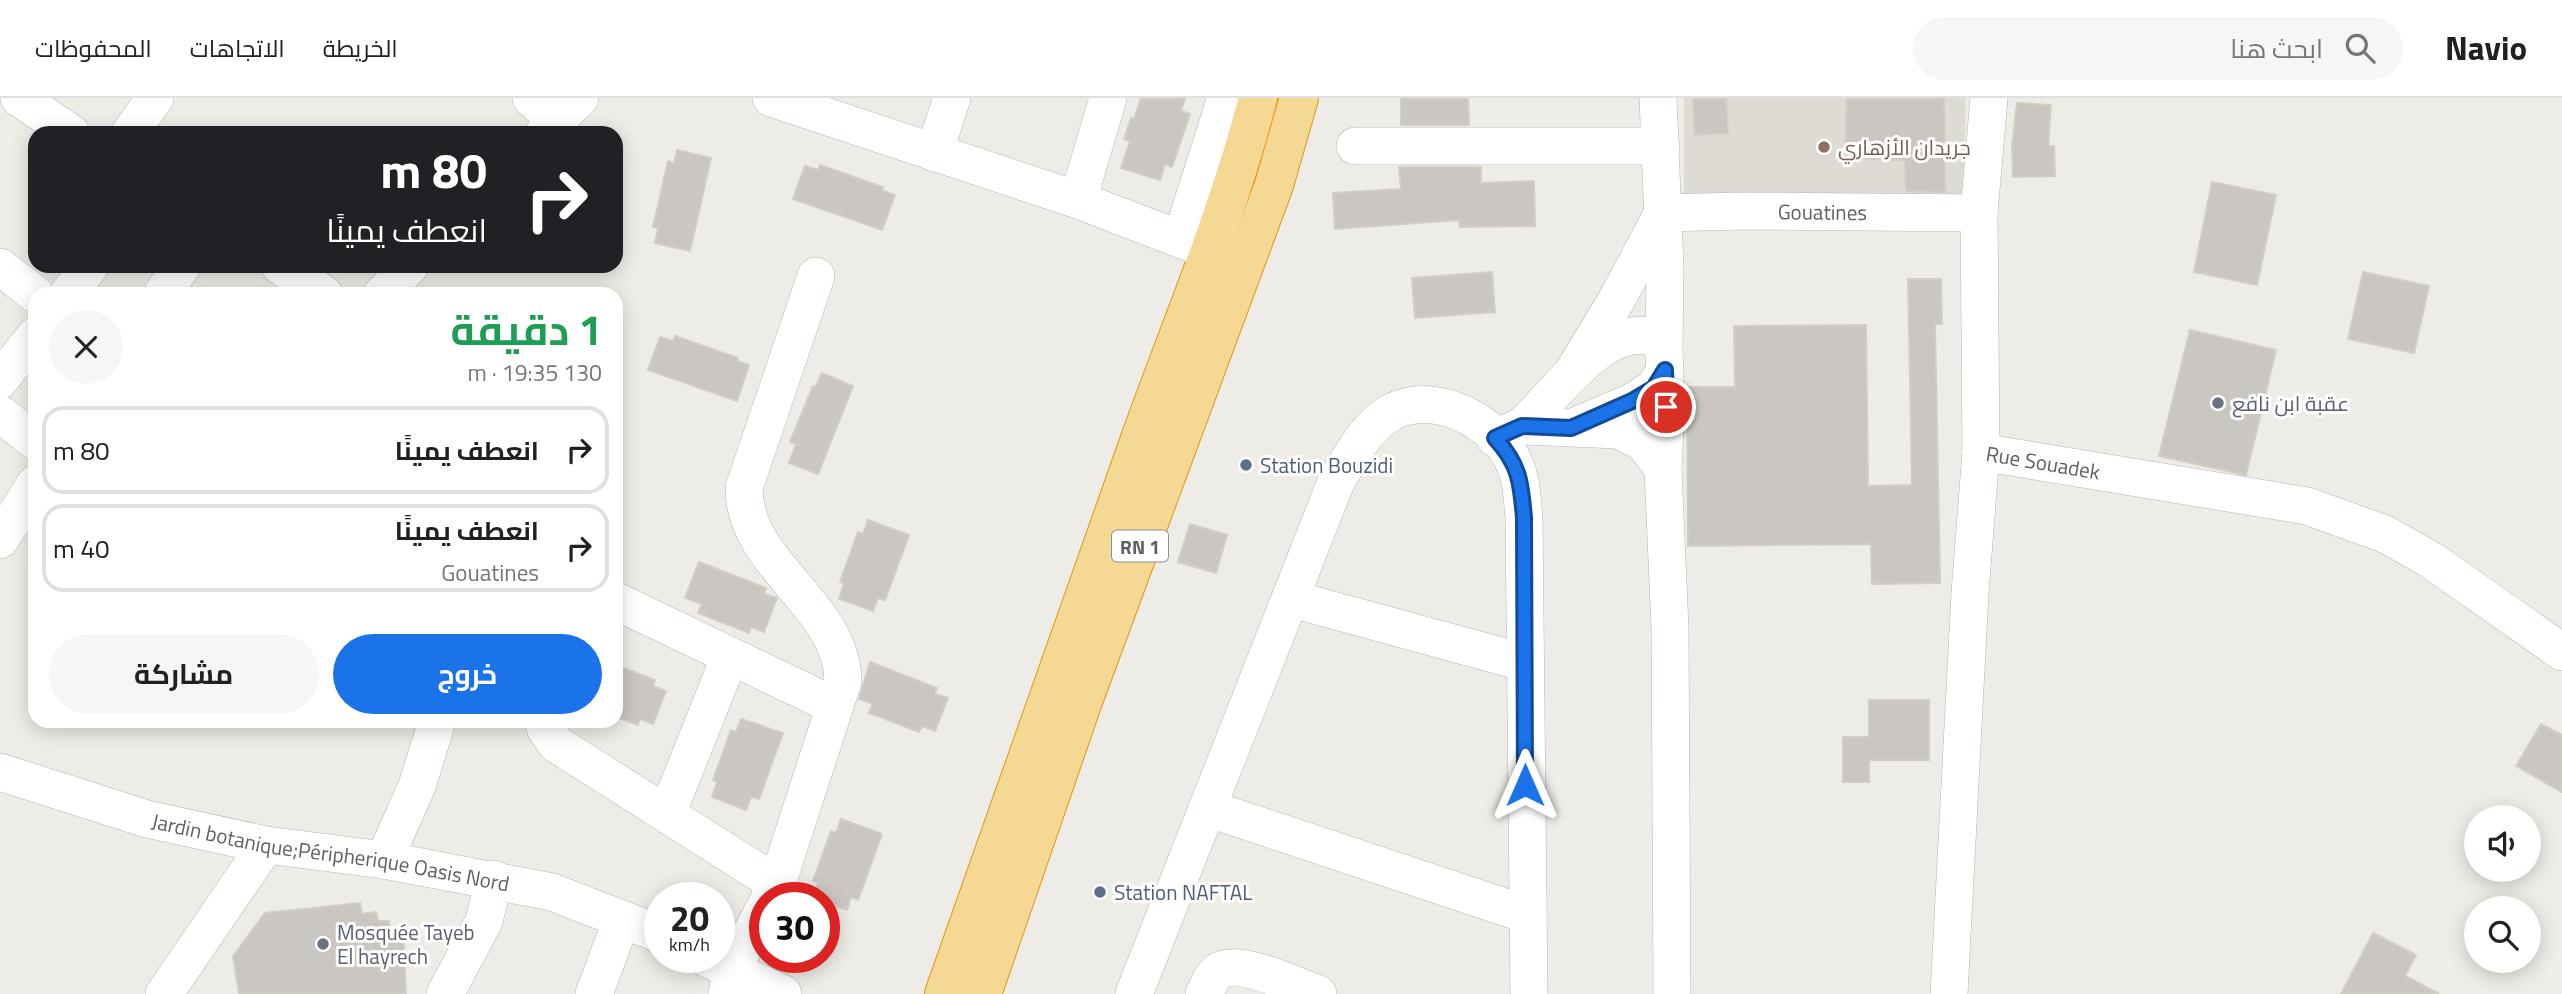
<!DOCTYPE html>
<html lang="ar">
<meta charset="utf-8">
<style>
:root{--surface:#fff;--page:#f6f6f6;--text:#202124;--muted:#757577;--line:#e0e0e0;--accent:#1a73e8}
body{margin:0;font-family:"Titillium Web",Cairo,sans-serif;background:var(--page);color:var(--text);direction:rtl;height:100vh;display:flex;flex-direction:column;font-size:26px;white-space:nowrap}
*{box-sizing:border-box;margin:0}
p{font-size:23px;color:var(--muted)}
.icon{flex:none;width:38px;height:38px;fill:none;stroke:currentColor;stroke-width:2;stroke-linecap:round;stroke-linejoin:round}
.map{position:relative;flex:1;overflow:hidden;direction:ltr}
.drawer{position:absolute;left:28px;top:189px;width:595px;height:441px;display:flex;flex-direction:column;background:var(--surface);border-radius:21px;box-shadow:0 4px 18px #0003;direction:rtl}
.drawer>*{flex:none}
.top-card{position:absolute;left:28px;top:28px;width:595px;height:147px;border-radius:21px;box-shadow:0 4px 18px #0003;direction:rtl;background:#202124;color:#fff;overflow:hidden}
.fabs{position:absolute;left:2464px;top:707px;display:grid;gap:14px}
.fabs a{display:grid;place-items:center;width:77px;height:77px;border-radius:50%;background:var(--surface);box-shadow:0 4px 18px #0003;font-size:35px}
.speed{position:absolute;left:644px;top:784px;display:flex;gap:14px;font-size:35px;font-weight:700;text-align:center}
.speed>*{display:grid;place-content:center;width:91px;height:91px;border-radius:50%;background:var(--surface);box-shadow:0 4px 18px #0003;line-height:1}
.speed small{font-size:18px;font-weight:400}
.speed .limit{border:10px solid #d22;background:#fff;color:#111}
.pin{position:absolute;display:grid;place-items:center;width:60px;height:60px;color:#fff;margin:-30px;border:4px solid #fff;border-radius:50%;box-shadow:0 2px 7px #0007}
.me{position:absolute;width:77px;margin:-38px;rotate:0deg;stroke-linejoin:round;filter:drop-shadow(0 0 5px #0008)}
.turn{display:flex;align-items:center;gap:24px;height:147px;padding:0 21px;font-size:32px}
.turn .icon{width:91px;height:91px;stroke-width:2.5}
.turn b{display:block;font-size:49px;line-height:60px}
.round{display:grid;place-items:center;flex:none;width:74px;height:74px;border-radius:37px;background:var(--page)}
.summary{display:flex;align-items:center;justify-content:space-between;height:119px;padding:0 21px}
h1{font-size:42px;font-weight:700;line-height:52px;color:#1e9e55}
.action{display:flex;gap:14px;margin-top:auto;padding:14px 21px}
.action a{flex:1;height:80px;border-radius:42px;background:var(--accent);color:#fff;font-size:28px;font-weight:700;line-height:80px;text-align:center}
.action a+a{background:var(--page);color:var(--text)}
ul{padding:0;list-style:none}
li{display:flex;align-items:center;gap:21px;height:88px;margin:0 14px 10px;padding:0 7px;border:4px solid var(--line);border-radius:21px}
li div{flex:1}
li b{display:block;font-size:26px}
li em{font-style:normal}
header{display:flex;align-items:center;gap:42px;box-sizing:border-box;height:98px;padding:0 35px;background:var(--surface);border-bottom:2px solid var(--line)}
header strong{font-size:33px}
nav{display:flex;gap:38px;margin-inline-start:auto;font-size:24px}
.search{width:490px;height:63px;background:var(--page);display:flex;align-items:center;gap:18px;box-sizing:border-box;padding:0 24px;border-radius:38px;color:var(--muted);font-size:26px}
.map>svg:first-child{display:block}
.education{fill:#dedbd4}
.building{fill:#cac7c2;stroke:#d3cdc4;stroke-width:2}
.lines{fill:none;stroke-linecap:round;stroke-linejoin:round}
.minor-casing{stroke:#b3b6b9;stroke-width:38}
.highway-casing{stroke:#e5950f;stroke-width:40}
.minor{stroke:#fff;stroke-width:37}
.highway{stroke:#f6d895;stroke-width:38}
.route-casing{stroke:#114b97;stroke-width:18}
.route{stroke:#1a73e8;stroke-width:12}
.education-dot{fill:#8d6e63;stroke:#fff;stroke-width:2.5}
.worship-dot{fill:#6b7280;stroke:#fff;stroke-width:2.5}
.service-dot{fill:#5c6f8a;stroke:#fff;stroke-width:2.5}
.labels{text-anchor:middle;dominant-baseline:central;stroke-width:6;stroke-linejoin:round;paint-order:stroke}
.shield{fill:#fff;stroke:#8e9093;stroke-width:2}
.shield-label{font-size:19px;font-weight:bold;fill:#5d6165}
.education-label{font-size:21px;fill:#785e54;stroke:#fff;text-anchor:start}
.street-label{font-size:21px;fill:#5d6165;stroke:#fff}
.worship-label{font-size:21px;fill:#5b616d;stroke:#fff;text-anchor:start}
.service-label{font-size:21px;fill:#4e5e75;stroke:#fff;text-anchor:start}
</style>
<header>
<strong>Navio</strong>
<div class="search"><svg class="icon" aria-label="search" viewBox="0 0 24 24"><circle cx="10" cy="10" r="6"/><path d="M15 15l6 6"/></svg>ابحث هنا</div>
<nav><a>الخريطة</a><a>الاتجاهات</a><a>المحفوظات</a></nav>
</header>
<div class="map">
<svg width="2562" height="896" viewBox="0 0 2562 896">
<rect width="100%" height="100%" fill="#eeece6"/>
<polygon class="education" points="1684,0 1966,0 1963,100 1684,98"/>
<g class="building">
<polygon points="1141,0 1185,0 1181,13 1190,16 1172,69 1165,66 1160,82 1121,70 1130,43 1124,41 1131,20 1134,21"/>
<polygon points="1401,0 1468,0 1469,27 1401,27"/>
<polygon points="1693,0 1726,0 1728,35 1695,37"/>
<polygon points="1847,0 1944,0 1945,94 1906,93 1905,62 1845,60"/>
<polygon points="2017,5 2051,7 2048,48 2054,48 2055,78 2013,79 2012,48"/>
<polygon points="677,52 711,60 690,153 655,145 658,130 653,129 668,63 674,65"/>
<polygon points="820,67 883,89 882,92 895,97 882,132 793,101 805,68 818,72"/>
<polygon points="1399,69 1481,69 1481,85 1534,83 1535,128 1460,129 1459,122 1335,131 1333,95 1401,91"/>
<polygon points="2212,84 2276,97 2257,187 2194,174"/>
<polygon points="1492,174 1495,214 1415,220 1412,180"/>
<polygon points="2363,174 2429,188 2414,255 2348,241"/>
<polygon points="1908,181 1941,181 1942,226 1935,226 1940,485 1872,486 1871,446 1688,448 1687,289 1735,289 1734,228 1866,227 1868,388 1912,387"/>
<polygon points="2190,232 2276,252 2246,377 2159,358"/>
<polygon points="675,238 738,260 737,263 749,267 737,303 648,272 660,239 673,243"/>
<polygon points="822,275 853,288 818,376 789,365 796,346 790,344 813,288 816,288"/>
<polygon points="868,422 909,437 885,502 878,500 873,513 839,501 844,485 840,484 858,434 863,436"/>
<polygon points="1190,426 1227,437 1216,475 1178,464"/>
<polygon points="699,464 766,490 764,496 777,500 764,534 751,529 749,535 698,515 702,506 685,500"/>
<polygon points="870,564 937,590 935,596 948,600 935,633 922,628 919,634 869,615 873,606 859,601"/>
<polygon points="616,567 655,582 653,588 666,593 653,626 640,621 638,627 616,619"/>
<polygon points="1869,602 1929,602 1929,662 1869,662 1869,684 1843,684 1843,639 1869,639"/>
<polygon points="741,621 783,635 759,701 751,699 746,712 712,699 717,684 713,682 731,632 736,634"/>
<polygon points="2541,626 2562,637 2562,694 2516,668"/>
<polygon points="841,721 882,736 858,802 851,799 847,812 824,804 824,800 812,800 818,785 813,783 831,733 836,735"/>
<polygon points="360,805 362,816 376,814 378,823 389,823 389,834 403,833 406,896 239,896 233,858 265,815"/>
<polygon points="2373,835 2416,857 2405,878 2439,896 2341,896"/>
</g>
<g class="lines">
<g class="minor-casing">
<g id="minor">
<polyline points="19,0 71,35"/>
<polyline points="531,0 556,23"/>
<polyline points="771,0 1078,102 1211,153"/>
<polyline points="1658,0 1665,171 1664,253 1666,309 1663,371 1670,530 1672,896"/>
<polyline points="130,35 155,0"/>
<polyline points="544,35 580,0"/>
<polyline points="1355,48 1661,48"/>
<polyline points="934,55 952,0"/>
<polyline points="1078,102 1108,0"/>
<polyline points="1181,141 1226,0"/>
<polyline points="280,168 324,196"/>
<polyline points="0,169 35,196"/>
<polyline points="68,196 90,168"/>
<polyline points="162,196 182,168"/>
<polyline points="382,196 410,168"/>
<path id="s1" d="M1574,272L1616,203L1663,115L1742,113L1979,115"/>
<polyline points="0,282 35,238"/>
<polyline points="0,316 35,343"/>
<polyline points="1578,327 1632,304 1654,290 1665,272"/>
<polyline points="1522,328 1618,332 1644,345 1663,371"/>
<path d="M1495,340C1504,336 1517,332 1524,326C1557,296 1605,222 1657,240L1664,253"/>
<path id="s2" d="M1981,354L2307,408L2385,436L2431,462L2562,554"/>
<polyline points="0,442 35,386"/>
<polyline points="1292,501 1526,565"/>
<polyline points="616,503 835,608"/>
<polyline points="544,623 545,630 556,646 777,786"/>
<path id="s3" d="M0,674L147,721L266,747L384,762L552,794L660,836"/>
<polyline points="1207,710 1528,817"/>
<polyline points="667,716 730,558"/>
<polyline points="384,762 417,688 435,630 435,623"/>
<path d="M769,800L777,786L843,583C842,506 744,468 744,390L816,178"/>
<polyline points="704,859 783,896"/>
<polyline points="164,896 266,747"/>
<polyline points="445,896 484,823 494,781"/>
<polyline points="594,896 622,821"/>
<polyline points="727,896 731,874 765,809"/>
<path d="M1134,896L1336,384C1350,360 1362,336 1384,319C1424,289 1488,318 1510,357C1522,376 1522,399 1524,420L1529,896"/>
<path d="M1204,896C1208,888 1211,878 1219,873C1239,860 1296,888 1318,896"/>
<polyline points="1949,896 1970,495 1981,354 1979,115 1989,0"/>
</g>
</g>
<g class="highway-casing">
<g id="highway">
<path d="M944,896C1008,710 1074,525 1140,341C1181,227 1228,117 1258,0"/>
<polyline points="982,896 1083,603 1274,87 1299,0"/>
</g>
</g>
<use href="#minor" class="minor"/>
<use href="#highway" class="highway"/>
</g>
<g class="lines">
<g class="route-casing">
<path id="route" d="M1525,687L1524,420C1521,385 1520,367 1495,340L1522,328L1571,330L1632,303L1654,290L1665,272L1666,309"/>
</g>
<use href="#route" class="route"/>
</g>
<circle class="education-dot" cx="1824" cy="49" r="7"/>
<g class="worship-dot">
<circle cx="2218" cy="305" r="7"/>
<circle cx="323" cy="846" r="7"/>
</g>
<g class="service-dot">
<circle cx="1246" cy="367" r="7"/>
<circle cx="1100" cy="794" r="7"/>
</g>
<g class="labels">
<rect class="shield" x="1112" y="432.5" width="56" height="31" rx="5"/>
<g class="shield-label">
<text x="1140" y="448">RN 1</text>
</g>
<g class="education-label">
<text x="1838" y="49">جريدان الأزهاري</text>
</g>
<g class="street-label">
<text stroke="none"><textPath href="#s1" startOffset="340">Gouatines</textPath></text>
<text stroke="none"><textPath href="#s2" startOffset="63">Rue Souadek</textPath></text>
<text stroke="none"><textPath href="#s3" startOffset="341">Jardin botanique;Péripherique Oasis Nord</textPath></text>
</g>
<g class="worship-label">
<text x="2232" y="305">عقبة ابن نافع</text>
<text x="337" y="834">Mosquée Tayeb<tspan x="337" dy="24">El hayrech</tspan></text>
</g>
<g class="service-label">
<text x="1260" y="367">Station Bouzidi</text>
<text x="1114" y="794">Station NAFTAL</text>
</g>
</g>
</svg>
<div class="fabs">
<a><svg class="icon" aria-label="sound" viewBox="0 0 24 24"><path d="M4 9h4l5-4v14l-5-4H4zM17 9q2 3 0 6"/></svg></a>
<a><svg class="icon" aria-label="search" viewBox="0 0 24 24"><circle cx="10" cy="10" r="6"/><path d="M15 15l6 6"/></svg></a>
</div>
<div class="speed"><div>20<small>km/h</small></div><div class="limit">30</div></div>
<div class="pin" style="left:1666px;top:309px;background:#d93025"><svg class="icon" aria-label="arrive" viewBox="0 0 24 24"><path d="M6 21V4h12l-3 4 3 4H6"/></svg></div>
<svg class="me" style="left:1525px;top:687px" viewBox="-20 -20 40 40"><path d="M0-17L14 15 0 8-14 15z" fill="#1a73e8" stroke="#fff" stroke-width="4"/></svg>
<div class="top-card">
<div class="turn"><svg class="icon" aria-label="right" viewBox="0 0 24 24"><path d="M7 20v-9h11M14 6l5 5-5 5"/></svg><div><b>80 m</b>انعطف يمينًا</div></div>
</div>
<section class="drawer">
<div class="summary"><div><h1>1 دقيقة</h1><p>130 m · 19:35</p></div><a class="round"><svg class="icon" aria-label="close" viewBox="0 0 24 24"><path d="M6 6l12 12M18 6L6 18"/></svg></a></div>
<ul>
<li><svg class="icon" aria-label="right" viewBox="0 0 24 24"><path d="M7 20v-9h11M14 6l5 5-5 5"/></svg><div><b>انعطف يمينًا</b></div><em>80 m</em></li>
<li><svg class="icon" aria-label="right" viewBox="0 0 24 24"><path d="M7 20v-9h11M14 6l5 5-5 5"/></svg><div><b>انعطف يمينًا</b><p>Gouatines</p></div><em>40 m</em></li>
</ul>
<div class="action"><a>خروج</a><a>مشاركة</a></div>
</section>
</div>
